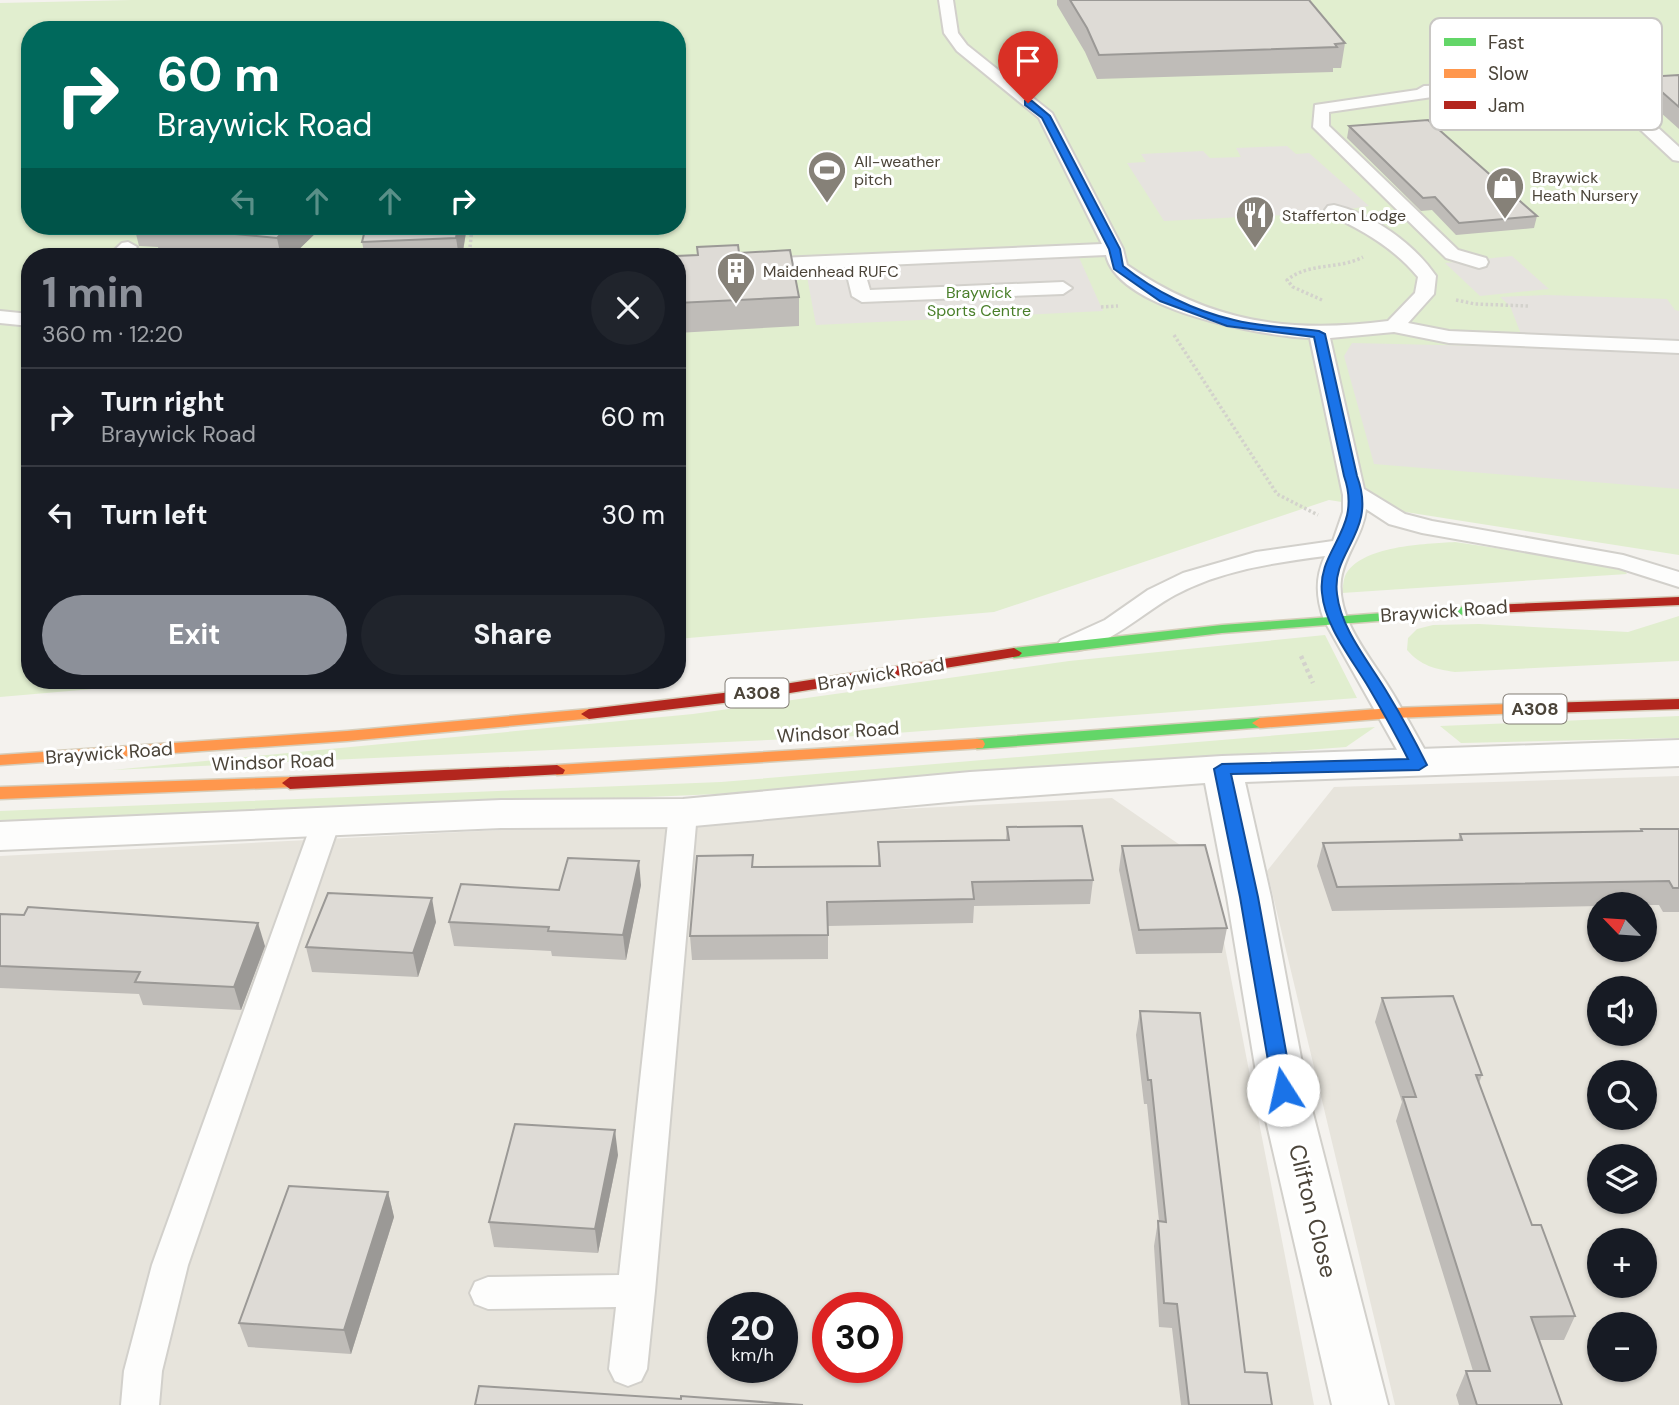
<!DOCTYPE html>
<meta charset="utf-8">
<style>
:root{--surface:#171b24;--page:#20242c;--text:#f1f3f6;--muted:#9ea1a6;--line:#363941;--accent:#8c9099}
body{margin:0;font-family:"DM Sans",sans-serif;background:var(--page);color:var(--text);height:100vh;display:flex;flex-direction:column;font-size:26px;white-space:nowrap}
*{box-sizing:border-box;margin:0}
p{font-size:23px;color:var(--muted)}
.icon{flex:none;width:38px;height:38px;fill:none;stroke:currentColor;stroke-width:2;stroke-linecap:round;stroke-linejoin:round}
.map{position:relative;flex:1;overflow:hidden}
.drawer{position:absolute;left:21px;top:248px;width:665px;height:441px;display:flex;flex-direction:column;background:var(--surface);border-radius:28px;box-shadow:0 2px 5px #0004}
.drawer>*{flex:none}
.top-card{position:absolute;left:21px;top:21px;width:665px;height:214px;border-radius:28px;box-shadow:0 2px 5px #0004;background:#00695c;color:#fff;overflow:hidden}
.needle{width:46px;rotate:295deg}
.tools{position:absolute;left:1587px;top:892px;display:grid;gap:14px}
.tools a{display:grid;place-items:center;width:70px;height:70px;border-radius:50%;background:var(--surface);box-shadow:0 2px 5px #0004;font-size:35px}
.speed{position:absolute;left:707px;top:1292px;display:flex;gap:14px;font-size:35px;font-weight:700;text-align:center}
.speed>*{display:grid;place-content:center;width:91px;height:91px;border-radius:50%;background:var(--surface);box-shadow:0 2px 5px #0004;line-height:1}
.speed small{font-size:18px;font-weight:400}
.speed .limit{border:10px solid #d22;background:#fff;color:#111}
.pin{position:absolute;display:grid;place-items:center;width:60px;height:60px;color:#fff;margin:-72px -30px;border-radius:50% 50% 50% 0;rotate:-45deg;box-shadow:0 0 7px #0007}
.pin .icon{rotate:45deg}
.me{position:absolute;width:77px;margin:-38px;rotate:350deg;stroke-linejoin:round;filter:drop-shadow(0 0 5px #0008)}
.turn{display:flex;align-items:center;gap:24px;height:147px;padding:0 21px;font-size:32px}
.turn .icon{width:91px;height:91px;stroke-width:2.5}
.turn b{display:block;font-size:49px;line-height:60px}
.lanes{display:flex;align-items:center;height:66px;padding:0 21px;background:#0003;justify-content:center;gap:35px;direction:ltr}
.lanes .off{opacity:.35}
.round{display:grid;place-items:center;flex:none;width:74px;height:74px;border-radius:37px;background:var(--page)}
.overview{display:flex;align-items:center;justify-content:space-between;height:119px;padding:0 21px}
h1{font-size:42px;font-weight:700;line-height:52px;color:var(--accent)}
.action{display:flex;gap:14px;margin-top:auto;padding:14px 21px}
.action a{flex:1;height:80px;border-radius:42px;background:var(--accent);color:#fff;font-size:28px;font-weight:700;line-height:80px;text-align:center}
.action a+a{background:var(--page);color:var(--text)}
ul{padding:0;list-style:none}
li{display:flex;align-items:center;gap:21px;height:98px;padding:0 21px;border-top:2px solid var(--line)}
li div{flex:1}
li b{display:block;font-size:26px}
li em{font-style:normal}
.map>svg:first-child{display:block}
.residential{fill:#e7e4dc;fill-rule:evenodd}
.green{fill:#e1eecf;fill-rule:evenodd}
.parking{fill:#e6e3df}
.lines{fill:none;stroke-linecap:round;stroke-linejoin:round}
.lane-casing{stroke:#d2d0cb;stroke-width:4}
.street-casing{stroke:#d2d0cb;stroke-width:4}
.fast-casing{stroke:#d6cebb;stroke-width:3}
.slow-casing{stroke:#d6cebb;stroke-width:3}
.jam-casing{stroke:#d6cebb;stroke-width:3}
.path-far2{stroke:#d3d2cc;stroke-width:2.5;stroke-dasharray:2 2;stroke-linecap:butt}
.path-far1{stroke:#d3d2cc;stroke-width:3.5;stroke-dasharray:2.5 2.5;stroke-linecap:butt}
.path{stroke:#d3d2cc;stroke-width:4.5;stroke-dasharray:3.5 3.5;stroke-linecap:butt}
.lane{fill:#fdfdfc;fill-rule:evenodd}
.street{fill:#fdfdfc;fill-rule:evenodd}
.fast{fill:#63d668;fill-rule:evenodd}
.slow{fill:#ff974d;fill-rule:evenodd}
.jam{fill:#b3261e;fill-rule:evenodd}
.wall{fill:#bfbcb8}
.shaded-wall{fill:#9b9996}
.building{fill:#dedbd6;stroke:#9b9996;stroke-width:2}
.route{fill:#1a73e8;stroke:#114b97;stroke-width:2}
.labels{text-anchor:middle;dominant-baseline:central;stroke-width:6;stroke-linejoin:round;paint-order:stroke}
.far-poi-label{font-size:16px;fill:#4b4439;stroke:#fff;text-anchor:start}
.far-park-label{font-size:16px;fill:#4a7f2a;stroke:#fff}
.shield{fill:#fff;stroke:#817c74;stroke-width:2}
.shield-label{font-size:18px;font-weight:bold;fill:#4b4439}
.street-label{font-size:19px;fill:#4b4439;stroke:#fff}
.near-street-label{font-size:23px;fill:#4b4439;stroke:#fff}
.key{fill:#fff;stroke:#c9c7c4;stroke-width:2}
.key-label{font-size:19px;fill:#4b4439}
</style>
<div class="map">
<svg width="1679" height="1405" viewBox="0 0 1679 1405">
<rect width="100%" height="100%" fill="#f4f2ee"/>
<g class="residential">
<path d="M1679,776V1405H1395L1267,871L1334,787ZM1600,905H1645V950H1600ZM1600,989H1645V1034H1600ZM1600,1073H1645V1118H1600ZM1600,1157H1645V1202H1600ZM1600,1241H1645V1286H1600ZM1600,1325H1645V1370H1600Z"/>
<path d="M1112,798L1209,865L1314,1405H0V856ZM723,1307H782V1367H723ZM828,1307H887V1367H828Z"/>
</g>
<g class="green">
<path d="M132,0H1679V555L1329,500L994,612L677,639V257H30V681H185L0,697V3ZM30,30H677V226H30Z"/>
<path d="M1455,542L1609,565L1623,569L1627,574L1342,593C1343,588 1343,581 1345,576C1360,545 1426,544 1455,542Z"/>
<path d="M1679,616V661L1455,672C1435,669 1421,666 1407,650L1408,638L1417,629L1433,625L1479,624L1628,632Z"/>
<polygon points="1325,635 1357,698 857,736 112,770 693,714 1069,661"/>
<polygon points="1679,716 1679,738 1461,743 1440,726"/>
<polygon points="1375,727 1346,747 718,794 0,825 0,811 721,782"/>
</g>
<g class="parking">
<polygon points="1287,146 1296,154 1309,153 1369,206 1324,213 1164,221 1127,163 1146,162 1141,154 1203,151 1210,158 1241,157 1236,148"/>
<polygon points="1077,253 1103,311 816,325 805,266"/>
<polygon points="1512,256 1549,289 1480,296 1445,263"/>
<polygon points="1546,295 1667,299 1675,310 1679,311 1679,489 1374,464 1344,356 1352,343 1526,347 1510,306 1500,297"/>
</g>
<g class="lines">
<g class="lane-casing">
<g id="lane">
<path d="M939,0H953L958,33L967,45L1052,113L1123,249L1127,265C1209,322 1289,334 1388,321L1415,293L1418,277C1393,247 1362,230 1328,214L1325,210L1328,206L1334,205C1373,214 1414,244 1436,276L1434,294L1408,323L1449,331L1679,341V353L1449,343L1394,332L1330,338L1364,489L1405,514L1432,521L1623,555L1679,572V587L1619,568L1422,533L1389,524L1366,509C1363,536 1345,553 1341,579C1336,621 1373,660 1393,694C1407,717 1419,741 1433,764L1429,770L1419,773L1409,770L1405,764L1324,620C1316,597 1315,578 1325,556C1273,563 1221,570 1175,595C1146,610 1094,659 1061,650L1057,645L1061,640L1105,620L1148,590L1183,573L1256,552L1333,541L1343,512V495L1310,338C1262,336 1118,310 1106,255L863,266L870,290L1063,282L1072,288L1063,294L862,302L852,296L845,267L749,269L747,265L749,261L756,259L1102,244L1039,118L957,51L944,33Z"/>
<polygon points="1679,80 1679,90 1618,91 1679,147 1679,161 1673,160 1600,92 1446,95 1329,112 1329,126 1458,250 1486,258 1488,262 1486,266 1479,268 1446,258 1313,127 1315,105 1417,90 1424,86"/>
<polygon points="128,242 137,247 127,257 107,257 122,243"/>
<polygon points="0,311 30,314 30,326 0,323"/>
<polygon points="683,803 693,806 697,813 655,1291 647,1369 641,1381 628,1386 615,1381 609,1369 616,1307 488,1309 475,1304 470,1293 475,1282 488,1277 619,1275 669,813 673,806"/>
<polygon points="326,812 336,815 340,822 188,1265 162,1371 159,1405 121,1405 124,1371 152,1265 312,822 316,815"/>
</g>
</g>
<g class="street-casing">
<polygon id="street" points="1679,740 1679,766 1245,782 1271,897 1307,1090 1388,1405 1332,1405 1259,1090 1227,897 1205,783 970,800 683,827 501,828 0,850 0,822 501,800 683,799 970,772 1222,756"/>
</g>
<g class="fast-casing">
<g id="fast">
<polygon points="1491,605 1498,609 1496,612 1222,633 1014,658 1006,653 1014,648 1222,625"/>
<polygon points="1260,718 1266,719 1268,723 1266,727 977,749 969,744 977,739"/>
</g>
</g>
<g class="slow-casing">
<g id="slow">
<polygon points="1544,703 1550,704 1552,708 1550,712 1392,718 1260,728 1252,723 1260,718 1392,708"/>
<polygon points="589,709 595,710 597,714 595,718 347,741 0,765 0,755 347,731"/>
<polygon points="977,739 983,740 985,744 983,748 557,775 549,770 557,765"/>
<polygon points="290,777 298,783 296,787 0,799 0,787"/>
</g>
</g>
<g class="jam-casing">
<g id="jam">
<polygon points="1679,597 1679,605 1491,613 1484,609 1491,605"/>
<polygon points="1014,648 1022,653 1019,656 740,701 589,719 581,714 589,709 740,691"/>
<polygon points="1679,699 1679,709 1544,713 1536,708 1544,703"/>
<polygon points="557,765 565,770 563,774 290,789 282,783 290,777"/>
</g>
</g>
<polyline class="path-far2" points="472,230 472,226"/>
<g class="path-far1">
<polyline points="469,257 472,228"/>
<path d="M1322,300L1293,287L1287,280C1309,262 1338,270 1363,257"/>
<polyline points="1456,300 1475,304 1528,306"/>
<polyline points="1101,307 1118,306"/>
<polyline points="1174,335 1277,494 1318,515"/>
</g>
<polyline class="path" points="1301,656 1313,683"/>
<use href="#lane" class="lane"/>
<use href="#street" class="street"/>
<use href="#fast" class="fast"/>
<use href="#slow" class="slow"/>
<use href="#jam" class="jam"/>
</g>
<g class="wall">
<polygon points="1057,0 1309,0 1345,43 1341,68 1333,68 1333,72 1097,79 1085,52 1057,5"/>
<polygon points="1679,75 1679,129 1640,94 1645,77"/>
<polygon points="1349,126 1537,216 1534,228 1456,235 1432,210 1421,211 1347,138"/>
<polygon points="134,226 323,226 291,257 194,257 159,254 158,247 139,246"/>
<polygon points="366,226 467,226 462,257 365,257 362,242"/>
<polygon points="697,247 739,253 799,297 799,326 677,333 677,257 697,255"/>
<polygon points="1007,827 1093,880 1090,904 974,906 973,923 828,926 828,959 692,960 690,936 753,855 753,867 878,866 878,842 1006,840"/>
<polygon points="1641,829 1679,829 1679,912 1663,912 1659,905 1600,905 1600,906 1332,911 1317,866 1323,843 1458,840 1460,834 1640,831"/>
<polygon points="1122,846 1227,928 1222,953 1136,954 1119,870"/>
<polygon points="641,885 626,960 552,956 551,951 454,946 449,922 559,890"/>
<polygon points="0,914 265,946 241,1010 143,1005 139,994 0,988"/>
<polygon points="436,922 418,977 312,972 306,947"/>
<polygon points="1382,998 1482,1075 1479,1083 1532,1225 1575,1316 1564,1340 1539,1340 1562,1405 1459,1405 1456,1395 1466,1371 1473,1371 1396,1121 1402,1102 1375,1022"/>
<polygon points="1140,1011 1245,1372 1272,1405 1181,1405 1172,1328 1159,1327 1154,1246 1158,1221 1159,1221 1147,1104 1144,1104 1136,1035"/>
<polygon points="618,1155 598,1253 494,1247 489,1222"/>
<polygon points="388,1192 394,1217 351,1354 248,1347 239,1323"/>
</g>
<g class="shaded-wall">
<polygon points="289,226 323,226 291,257 281,257 277,238"/>
<polygon points="458,226 467,226 462,257 459,257 456,238"/>
<polygon points="639,861 641,885 626,960 623,935"/>
<polygon points="432,898 436,922 418,977 413,953"/>
<polygon points="258,923 265,946 241,1010 234,987"/>
<polygon points="615,1130 618,1155 598,1253 595,1229"/>
<polygon points="388,1192 394,1217 351,1354 344,1330"/>
</g>
<g class="building">
<polygon points="1070,0 1309,0 1345,43 1335,44 1337,47 1099,55 1087,28"/>
<polygon points="1679,75 1679,107 1645,77"/>
<polygon points="1428,120 1537,216 1459,223 1435,197 1423,198 1349,126"/>
<polygon points="152,226 289,226 277,238"/>
<polygon points="366,226 458,226 456,238 362,242"/>
<polygon points="738,245 739,253 790,250 799,297 677,303 677,257 653,257 698,255 697,247"/>
<polygon points="1082,826 1093,880 972,882 974,899 827,902 828,935 690,936 697,856 753,855 752,867 880,866 878,842 1009,840 1007,827"/>
<polygon points="1641,829 1679,829 1679,888 1673,888 1669,881 1337,887 1323,843 1462,840 1460,834 1642,831"/>
<polygon points="1205,845 1227,928 1139,930 1122,846"/>
<polygon points="568,858 639,861 623,935 548,931 549,927 449,922 461,884 559,890"/>
<polygon points="328,893 432,898 413,953 306,947"/>
<polygon points="28,907 258,923 234,987 135,982 140,972 0,966 0,914 24,915"/>
<polygon points="1453,996 1482,1075 1476,1075 1532,1225 1541,1225 1575,1316 1531,1317 1562,1405 1477,1405 1466,1371 1490,1371 1403,1097 1416,1097 1382,998"/>
<polygon points="1140,1011 1200,1013 1245,1372 1267,1373 1272,1405 1189,1405 1177,1304 1164,1303 1158,1221 1166,1222 1151,1080 1148,1080"/>
<polygon points="515,1124 615,1130 595,1229 489,1222"/>
<polygon points="289,1186 388,1192 344,1330 239,1323"/>
<polygon points="479,1386 681,1399 681,1396 803,1405 475,1405"/>
</g>
<path class="route" d="M1025,101H1032L1050,116L1120,249L1123,266C1154,291 1194,311 1234,320C1261,327 1291,327 1319,331L1325,334L1357,476C1378,532 1331,551 1337,594C1341,630 1370,663 1388,694C1402,717 1415,741 1427,765L1419,770L1231,774L1258,897L1293,1090L1291,1096L1283,1098L1276,1096L1273,1090L1240,897L1214,769L1222,764L1408,759C1396,735 1383,712 1369,688C1352,659 1325,627 1322,593C1317,549 1363,530 1344,476L1314,337L1227,326L1160,301L1114,269L1109,249L1042,118L1025,105Z"/>
<defs>
<g id="stadium-pin" transform="scale(2.0125)"><path d="M0 17L-7.5 6A9.5 9.5 0 1 1 7.5 6Z" fill="#868178" stroke="#fff"/><path d="M0-5a6.5 5 0 1 0 0 10a6.5 5 0 1 0 0-10ZM-3.5-1.8h7v3.6h-7Z" fill="#fff"/></g>
<g id="shop-pin" transform="scale(2.0125)"><path d="M0 17L-7.5 6A9.5 9.5 0 1 1 7.5 6Z" fill="#868178" stroke="#fff"/><path d="M-5-2.5h2.3a2.7 3.5 0 0 1 5.4 0H5L5.5 6h-11ZM-1.5-2.5h3a1.5 2.3 0 0 0-3 0Z" fill="#fff"/></g>
<g id="restaurant-pin" transform="scale(2.0125)"><path d="M0 17L-7.5 6A9.5 9.5 0 1 1 7.5 6Z" fill="#868178" stroke="#fff"/><path d="M-5-6h1v4h1v-4h1v4h1v-4h1v5L-1.5 .5V6h-2V.5L-5-1ZM5-6V6H3V1.5H1.5Q1.5-4 5-6Z" fill="#fff"/></g>
<g id="building-pin" transform="scale(2.0125)"><path d="M0 17L-7.5 6A9.5 9.5 0 1 1 7.5 6Z" fill="#868178" stroke="#fff"/><path d="M-4-6H4V6H1V3H-1V6H-4ZM-2.5-4.3h1.7v1.8h-1.7ZM.8-4.3h1.7v1.8H.8ZM-2.5-1h1.7V.8h-1.7ZM.8-1h1.7V.8H.8Z" fill="#fff"/></g>
</defs>
<g fill-rule="evenodd">
<use href="#stadium-pin" x="827" y="170"/>
<use href="#shop-pin" x="1505" y="186"/>
<use href="#restaurant-pin" x="1255" y="215"/>
<use href="#building-pin" x="736" y="271"/>
</g>
<g class="labels">
<g class="far-poi-label">
<text x="854" y="161">All-weather<tspan x="854" dy="18">pitch</tspan></text>
<text x="1532" y="177">Braywick<tspan x="1532" dy="18">Heath Nursery</tspan></text>
<text x="1282" y="215">Stafferton Lodge</text>
<text x="763" y="271">Maidenhead RUFC</text>
</g>
<g class="far-park-label">
<text x="979" y="292">Braywick<tspan x="979" dy="18">Sports Centre</tspan></text>
</g>
<g class="shield">
<rect x="725.5" y="678.5" width="63" height="29" rx="5"/>
<rect x="1503.5" y="694.5" width="63" height="29" rx="5"/>
</g>
<g class="shield-label">
<text x="757" y="693">A308</text>
<text x="1535" y="709">A308</text>
</g>
<g class="street-label">
<text transform="translate(1444 611) rotate(-4)">Braywick Road</text>
<text transform="translate(881 674) rotate(-9)">Braywick Road</text>
<text transform="translate(838 732) rotate(-4)">Windsor Road</text>
<text transform="translate(109 753) rotate(-4)">Braywick Road</text>
<text transform="translate(273 762) rotate(-2)">Windsor Road</text>
</g>
<g class="near-street-label">
<text transform="translate(1313 1211) rotate(76)">Clifton Close</text>
</g>
</g>
<rect x="1430" y="18" width="232" height="112" rx="10" class="key"/>
<rect x="1444" y="38" width="32" height="8" fill="#63d668"/>
<rect x="1444" y="69" width="32" height="9" fill="#ff974d"/>
<rect x="1444" y="101" width="32" height="8" fill="#b3261e"/>
<g class="key-label">
<text x="1488" y="49">Fast</text>
<text x="1488" y="80">Slow</text>
<text x="1488" y="112">Jam</text>
</g>
</svg>
<div class="tools">
<a><svg class="needle" viewBox="-14 -14 28 28"><path d="M0-13l5 13h-10z" fill="#e53935"/><path d="M0 13l5-13h-10z" fill="#9ea1a6"/></svg></a>
<a><svg class="icon" aria-label="sound" viewBox="0 0 24 24"><path d="M4 9h4l5-4v14l-5-4H4zM17 9q2 3 0 6"/></svg></a>
<a><svg class="icon" aria-label="search" viewBox="0 0 24 24"><circle cx="10" cy="10" r="6"/><path d="M15 15l6 6"/></svg></a>
<a><svg class="icon" aria-label="layers" viewBox="0 0 24 24"><path d="M12 4l9 5-9 5-9-5zM3 14l9 5 9-5"/></svg></a>
<a>+</a>
<a>−</a>
</div>
<div class="speed"><div>20<small>km/h</small></div><div class="limit">30</div></div>
<div class="pin" style="left:1028px;top:103px;background:#d93025"><svg class="icon" aria-label="arrive" viewBox="0 0 24 24"><path d="M6 21V4h12l-3 4 3 4H6"/></svg></div>
<svg class="me" style="left:1283px;top:1090px" viewBox="-20 -20 40 40"><circle r="19" fill="#fff"/><path d="M0-13L10 11 0 6-10 11z" fill="#1a73e8"/></svg>
<div class="top-card">
<div class="turn"><svg class="icon" aria-label="right" viewBox="0 0 24 24"><path d="M7 20v-9h11M14 6l5 5-5 5"/></svg><div><b>60 m</b>Braywick Road</div></div>
<div class="lanes"><svg class="icon off" aria-label="left" viewBox="0 0 24 24"><path d="M17 20v-9H6M10 6l-5 5 5 5"/></svg><svg class="icon off" aria-label="ahead" viewBox="0 0 24 24"><path d="M12 20V5M6 11l6-6 6 6"/></svg><svg class="icon off" aria-label="ahead" viewBox="0 0 24 24"><path d="M12 20V5M6 11l6-6 6 6"/></svg><svg class="icon" aria-label="right" viewBox="0 0 24 24"><path d="M7 20v-9h11M14 6l5 5-5 5"/></svg></div>
</div>
<section class="drawer">
<div class="overview"><div><h1>1 min</h1><p>360 m · 12:20</p></div><a class="round"><svg class="icon" aria-label="close" viewBox="0 0 24 24"><path d="M6 6l12 12M18 6L6 18"/></svg></a></div>
<ul>
<li><svg class="icon" aria-label="right" viewBox="0 0 24 24"><path d="M7 20v-9h11M14 6l5 5-5 5"/></svg><div><b>Turn right</b><p>Braywick Road</p></div><em>60 m</em></li>
<li><svg class="icon" aria-label="left" viewBox="0 0 24 24"><path d="M17 20v-9H6M10 6l-5 5 5 5"/></svg><div><b>Turn left</b></div><em>30 m</em></li>
</ul>
<div class="action"><a>Exit</a><a>Share</a></div>
</section>
</div>
